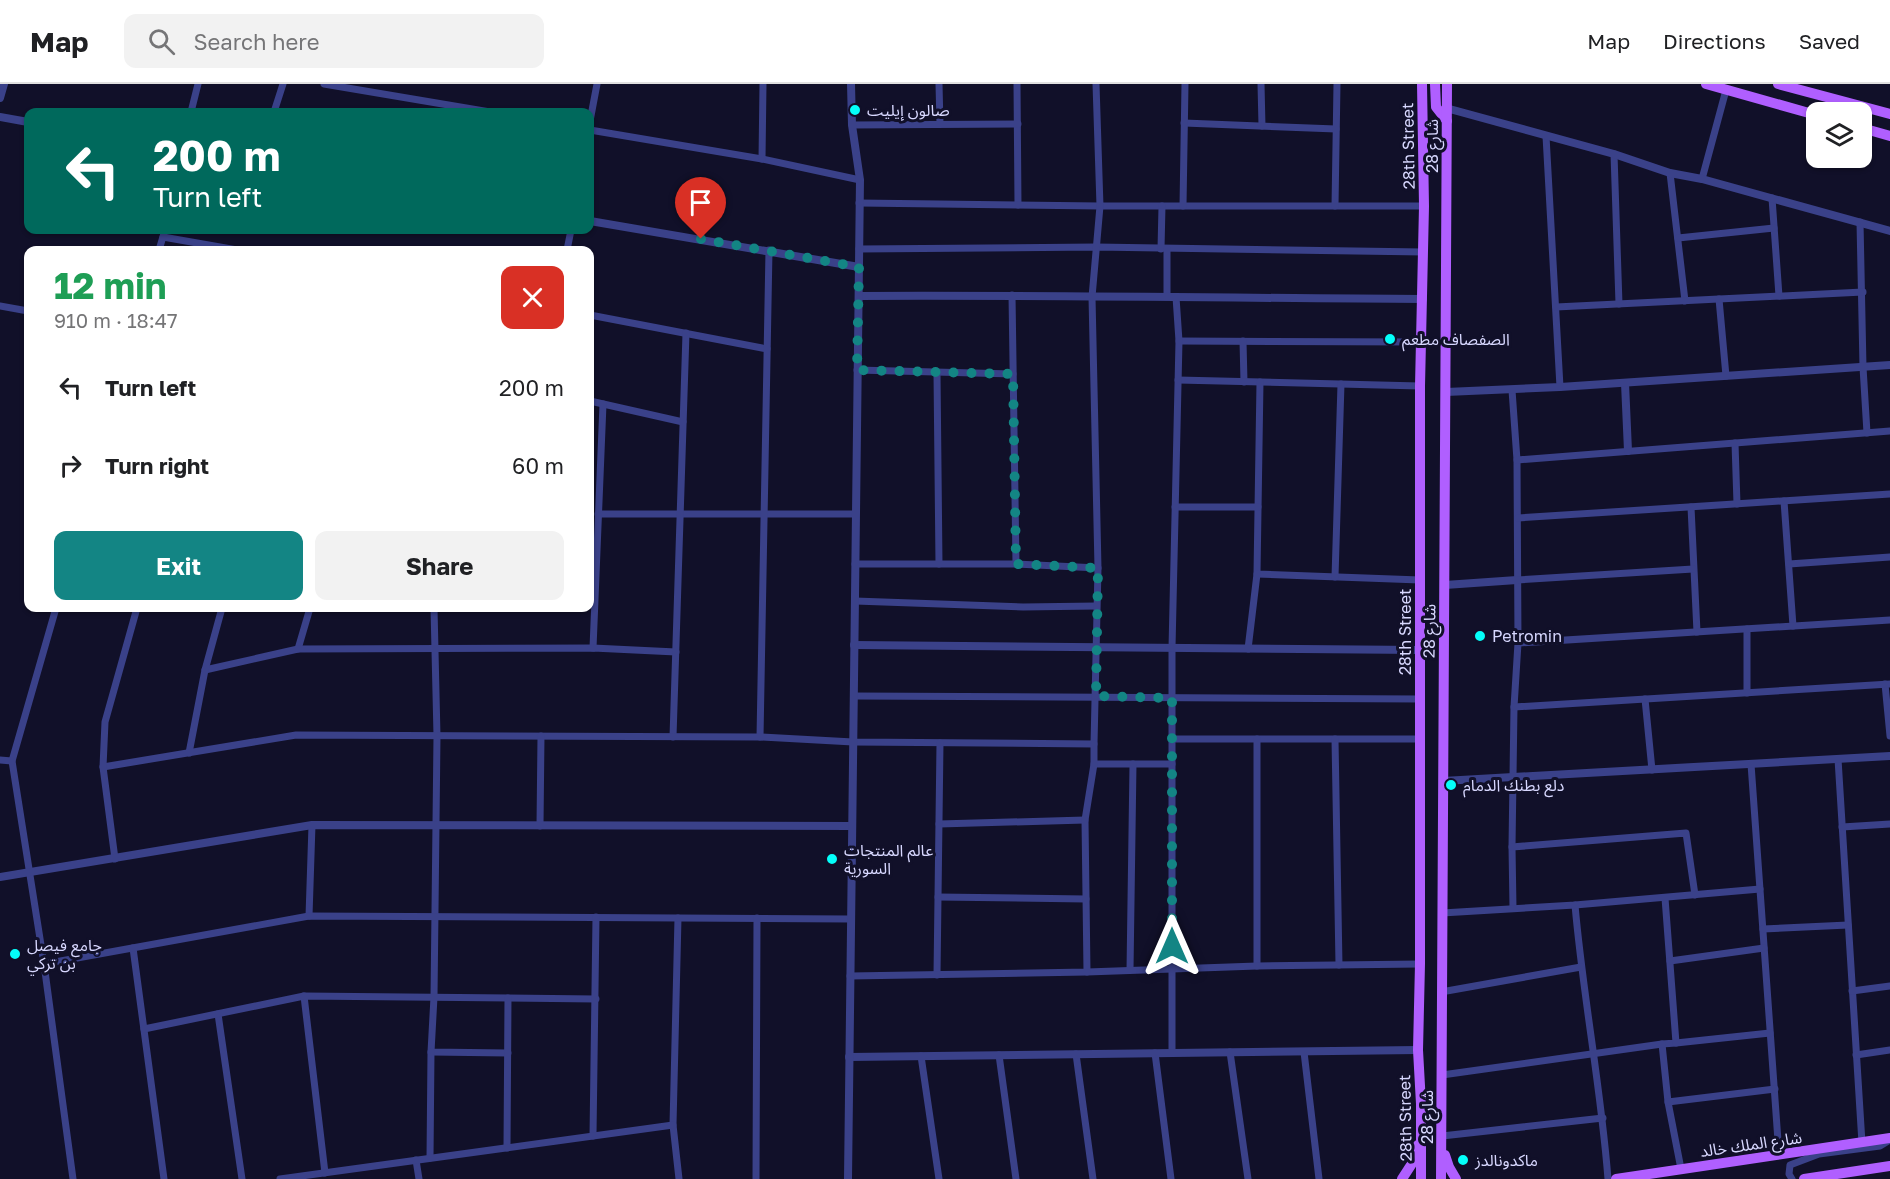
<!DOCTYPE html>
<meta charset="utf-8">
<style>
:root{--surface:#fff;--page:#f2f2f2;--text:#202124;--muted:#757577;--line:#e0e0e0;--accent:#138584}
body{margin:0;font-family:"Golos Text","Noto Sans Arabic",sans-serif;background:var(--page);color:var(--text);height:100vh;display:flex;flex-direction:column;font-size:22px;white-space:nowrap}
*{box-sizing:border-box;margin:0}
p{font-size:20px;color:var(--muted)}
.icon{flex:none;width:33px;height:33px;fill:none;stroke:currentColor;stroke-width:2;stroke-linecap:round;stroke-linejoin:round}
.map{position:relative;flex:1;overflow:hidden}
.drawer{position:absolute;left:24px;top:162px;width:570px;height:366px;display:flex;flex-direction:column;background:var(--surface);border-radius:12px;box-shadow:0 2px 4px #0004}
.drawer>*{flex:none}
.guide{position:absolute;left:24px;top:24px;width:570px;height:126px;border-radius:12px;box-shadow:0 2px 4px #0004;background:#00695c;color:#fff;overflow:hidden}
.fabs{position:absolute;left:1806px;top:18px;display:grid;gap:12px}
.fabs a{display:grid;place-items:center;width:66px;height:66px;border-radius:12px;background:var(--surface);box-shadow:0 2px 4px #0004;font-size:30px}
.pin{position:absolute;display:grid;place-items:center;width:51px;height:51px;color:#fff;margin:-62px -26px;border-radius:50% 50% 50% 0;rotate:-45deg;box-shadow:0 0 6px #0007}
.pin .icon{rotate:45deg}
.me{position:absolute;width:66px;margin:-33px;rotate:0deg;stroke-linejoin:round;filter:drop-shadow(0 0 4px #0008)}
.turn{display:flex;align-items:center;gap:21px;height:126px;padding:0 30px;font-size:27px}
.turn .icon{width:78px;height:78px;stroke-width:2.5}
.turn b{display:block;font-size:42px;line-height:51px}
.round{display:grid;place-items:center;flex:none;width:63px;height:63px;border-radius:12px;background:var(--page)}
.headline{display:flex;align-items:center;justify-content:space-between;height:102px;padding:0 30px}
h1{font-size:36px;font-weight:700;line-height:45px;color:#1e9e55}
.action{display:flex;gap:12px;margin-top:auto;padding:12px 30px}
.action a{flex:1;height:69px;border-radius:12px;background:var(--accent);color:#fff;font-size:24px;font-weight:700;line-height:69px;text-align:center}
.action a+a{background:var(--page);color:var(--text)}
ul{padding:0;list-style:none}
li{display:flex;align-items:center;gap:18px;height:78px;padding:0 30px}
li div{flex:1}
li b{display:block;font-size:22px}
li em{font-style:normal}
header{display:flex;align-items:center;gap:36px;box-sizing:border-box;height:84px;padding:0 30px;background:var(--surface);border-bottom:2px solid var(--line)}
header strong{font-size:28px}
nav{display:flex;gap:33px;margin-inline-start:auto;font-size:21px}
.search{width:420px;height:54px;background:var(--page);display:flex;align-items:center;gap:15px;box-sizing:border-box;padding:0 21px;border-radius:12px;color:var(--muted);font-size:22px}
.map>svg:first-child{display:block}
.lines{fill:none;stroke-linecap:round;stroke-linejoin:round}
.minor{stroke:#3a4189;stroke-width:7}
.tertiary{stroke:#3a4189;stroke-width:8}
.primary{stroke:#b05fff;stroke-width:10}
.route{stroke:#138584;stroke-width:10;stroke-dasharray:0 18}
.poi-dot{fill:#04fffa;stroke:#111029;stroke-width:2}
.labels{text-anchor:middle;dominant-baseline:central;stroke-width:6;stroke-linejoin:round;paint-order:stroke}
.poi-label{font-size:16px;fill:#d8d8ff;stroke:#111029;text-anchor:start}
.street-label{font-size:16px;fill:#d8d8ff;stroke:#111029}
</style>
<header>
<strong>Map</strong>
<div class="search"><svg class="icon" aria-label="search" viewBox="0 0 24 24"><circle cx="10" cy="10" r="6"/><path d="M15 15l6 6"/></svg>Search here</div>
<nav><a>Map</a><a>Directions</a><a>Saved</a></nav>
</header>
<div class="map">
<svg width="1890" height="1095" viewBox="0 0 1890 1095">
<rect width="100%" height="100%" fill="#111029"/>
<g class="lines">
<g class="minor">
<polyline points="324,0 490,28"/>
<polyline points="939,0 940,40"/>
<polyline points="1017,0 1018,121"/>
<polyline points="1261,0 1262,42"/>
<polyline points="191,28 198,0"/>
<polyline points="274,28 283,0"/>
<polyline points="590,37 597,0"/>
<polyline points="1184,39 1336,45"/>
<polyline points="852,41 1018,40"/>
<polyline points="590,46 762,75 860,96"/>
<polyline points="1546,52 1560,303"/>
<polyline points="1614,70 1619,220"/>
<polyline points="762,75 763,0"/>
<polyline points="1670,89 1685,217"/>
<polyline points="1702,95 1726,6"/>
<polyline points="1772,114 1779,212"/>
<polyline points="859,119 1100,122 1424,122"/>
<polyline points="1183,122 1185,0"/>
<polyline points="1335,122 1337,0"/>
<polyline points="1860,138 1863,283 1867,349"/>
<polyline points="163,153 237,166"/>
<polyline points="1678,154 1774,144"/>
<polyline points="859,165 1096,163 1423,168"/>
<polyline points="1161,165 1162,122"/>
<polyline points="159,166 165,146"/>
<polyline points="567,166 571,146"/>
<polyline points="1167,212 1167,165"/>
<polyline points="1719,215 1726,292"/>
<polyline points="0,222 28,227"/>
<polyline points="1556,223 1863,208"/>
<polyline points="590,231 767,265"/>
<polyline points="1179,257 1421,258"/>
<polyline points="1243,257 1244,298"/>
<polyline points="857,286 1013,290"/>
<polyline points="937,289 939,480"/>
<polyline points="1178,296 1420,302"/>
<polyline points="1260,298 1257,490 1420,496"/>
<polyline points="1512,306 1517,376 1518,559 1514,623 1512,763 1513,824"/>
<polyline points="590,317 683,338"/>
<polyline points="1735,359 1737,420"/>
<polyline points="1517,376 1890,347"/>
<polyline points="1784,417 1793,542"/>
<polyline points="1175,423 1258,423"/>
<polyline points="1691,423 1697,548"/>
<polyline points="598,430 856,430"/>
<polyline points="1518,434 1890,410"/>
<polyline points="855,480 1016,480 1012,211"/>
<polyline points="1016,480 1098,484"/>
<polyline points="1789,480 1890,473"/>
<polyline points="1335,493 1341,300"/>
<polyline points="1517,496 1693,485"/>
<polyline points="855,517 1023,523 1096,522"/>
<polyline points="56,524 12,677 44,880 73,1095"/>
<polyline points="434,524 437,652 434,913 431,968 508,969"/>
<polyline points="1747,545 1747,609"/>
<polyline points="1518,559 1890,536"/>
<polyline points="593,564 603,320"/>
<polyline points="298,565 310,524"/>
<polyline points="1248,565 1257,490"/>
<polyline points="205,586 298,565 593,564 676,568"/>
<polyline points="1885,600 1890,652"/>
<polyline points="854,612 1420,615"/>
<polyline points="1645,615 1652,686"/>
<polyline points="1514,623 1890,600"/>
<polyline points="673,653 686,249"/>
<polyline points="760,653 769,166"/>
<polyline points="1172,655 1420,655"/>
<polyline points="1335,655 1339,881"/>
<polyline points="189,669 205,586 222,524"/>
<polyline points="1838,675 1862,1059"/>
<polyline points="0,676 12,677"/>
<polyline points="1094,680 1172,680"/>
<polyline points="1751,680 1779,1071"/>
<polyline points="103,683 296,651 760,653 853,658 1094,660 1098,484 1092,213 1100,122 1096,0"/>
<polyline points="939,740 1085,736"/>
<polyline points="540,742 541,652"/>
<polyline points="1842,743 1890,740"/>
<polyline points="1512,763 1686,749 1695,811"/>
<polyline points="115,775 103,683 105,638 137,524"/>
<polyline points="938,813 1086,815"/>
<polyline points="1665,814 1676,959 1662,960 1668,1018 1681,1085"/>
<path d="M1575,821C1583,913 1601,1003 1608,1095"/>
<polyline points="1442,829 1575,821 1760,805"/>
<polyline points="309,832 312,741"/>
<polyline points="678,834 673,1041 679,1095"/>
<polyline points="1763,845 1848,841"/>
<polyline points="133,864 164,1095"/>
<polyline points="1670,877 1764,864"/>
<polyline points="44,880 309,832 851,835"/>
<polyline points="1257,882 1257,655"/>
<polyline points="1130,886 1133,680"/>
<polyline points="1087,888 1257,882 1420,880"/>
<polyline points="937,891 940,659"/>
<polyline points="850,892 1087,888 1085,736 1094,680 1094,660"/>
<polyline points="1852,907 1890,902"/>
<polyline points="1441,908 1581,883"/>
<polyline points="304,912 325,1089"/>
<polyline points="218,930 242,1095"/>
<polyline points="144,945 304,912 596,915"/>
<polyline points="1676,959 1770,949"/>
<polyline points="1230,968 1248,1095"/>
<polyline points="1304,968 1319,1095"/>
<polyline points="1155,969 1171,1095"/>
<polyline points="1172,969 1172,564 1179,257 1176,213"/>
<polyline points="1076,970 1093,1095"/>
<polyline points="999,971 1016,1095"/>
<polyline points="1856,971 1890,966"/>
<polyline points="921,972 939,1095"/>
<polyline points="1442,991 1662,960"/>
<polyline points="1668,1018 1775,1005"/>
<polyline points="593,1052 596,833"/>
<polyline points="1442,1052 1603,1034"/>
<polyline points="507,1064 508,914"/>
<polyline points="430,1074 431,968"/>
<polyline points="416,1076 419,1095"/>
<polyline points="280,1095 673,1041"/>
<polyline points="756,1095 757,834"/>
<polyline points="1792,1095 1789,1090 1790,1081 1819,1070 1880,1062 1890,1056"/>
</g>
<g class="tertiary">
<polyline points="0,14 4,0"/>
<polyline points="1446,24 1614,70 1670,89 1702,95 1890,147"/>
<polyline points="0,33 28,38"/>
<polyline points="590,137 859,183"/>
<path d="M859,212C1047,211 1235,214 1423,215"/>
<polyline points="1625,299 1628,367"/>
<polyline points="1446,308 1560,303 1890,281"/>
<polyline points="1445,501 1517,496"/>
<polyline points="854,561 1420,566"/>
<polyline points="1443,697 1890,672"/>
<polyline points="0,793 312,741 852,742"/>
<polyline points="849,973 1418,966"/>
<polyline points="848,1095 860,96 852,41 851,0"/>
</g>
<g class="primary">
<polyline points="1435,0 1436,23 1447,37"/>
<polyline points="1706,0 1816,31"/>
<polyline points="1778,0 1890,30"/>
<polyline points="1862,44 1890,52"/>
<polyline points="1445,1071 1449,1083 1456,1095"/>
<polyline points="1402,1095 1413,1078 1418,1061"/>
<polyline points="1421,1095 1421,1020 1418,966 1420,880 1420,302 1424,122 1422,0"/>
<polyline points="1441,1095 1447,0"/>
<polyline points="1616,1095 1890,1054"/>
<polyline points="1804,1095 1890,1082"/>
</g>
</g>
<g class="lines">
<polyline class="route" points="701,155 859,183 857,286 1013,290 1016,480 1098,484 1096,612 1172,614 1172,862"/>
</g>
<g class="poi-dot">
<circle cx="855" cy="26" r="6"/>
<circle cx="1390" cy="255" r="6"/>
<circle cx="1480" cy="552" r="6"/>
<circle cx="1451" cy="701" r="6"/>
<circle cx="832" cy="775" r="6"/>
<circle cx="15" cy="870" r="6"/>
<circle cx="1463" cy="1076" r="6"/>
</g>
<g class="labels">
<g class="poi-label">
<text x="867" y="26">صالون إيليت</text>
<text x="1402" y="255">الصفصاف مطعم</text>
<text x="1492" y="552">Petromin</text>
<text x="1463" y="701">دلع بطنك الدمام</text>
<text x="844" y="766">عالم المنتجات<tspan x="844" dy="18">السورية</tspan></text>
<text x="27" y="861">جامع فيصل<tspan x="27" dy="18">بن تركي</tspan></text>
<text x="1475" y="1076">ماكدونالدز</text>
</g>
<g class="street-label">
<text transform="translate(1408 62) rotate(-91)">28th Street</text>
<text transform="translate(1432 62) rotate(-90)">شارع 28</text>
<text transform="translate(1429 547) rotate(-89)">شارع 28</text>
<text transform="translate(1405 548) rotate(-90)">28th Street</text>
<text transform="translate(1427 1033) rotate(-90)">شارع 28</text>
<text transform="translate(1405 1034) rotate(-91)">28th Street</text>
<text transform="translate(1751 1060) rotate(-8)">شارع الملك خالد</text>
</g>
</g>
</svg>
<div class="fabs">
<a><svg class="icon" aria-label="layers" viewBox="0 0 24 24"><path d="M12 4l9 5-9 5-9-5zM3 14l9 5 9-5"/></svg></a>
</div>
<div class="pin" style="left:701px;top:155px;background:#d93025"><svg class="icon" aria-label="arrive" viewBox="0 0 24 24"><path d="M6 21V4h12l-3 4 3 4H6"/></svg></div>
<svg class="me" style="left:1172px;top:862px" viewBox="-20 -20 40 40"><path d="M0-17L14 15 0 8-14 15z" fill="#138584" stroke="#fff" stroke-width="4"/></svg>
<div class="guide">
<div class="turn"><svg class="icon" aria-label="left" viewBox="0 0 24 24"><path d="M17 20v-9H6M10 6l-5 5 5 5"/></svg><div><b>200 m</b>Turn left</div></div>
</div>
<section class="drawer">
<div class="headline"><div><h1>12 min</h1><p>910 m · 18:47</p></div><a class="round" style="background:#d93025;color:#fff"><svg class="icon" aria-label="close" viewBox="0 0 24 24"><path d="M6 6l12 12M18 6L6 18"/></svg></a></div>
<ul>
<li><svg class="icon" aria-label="left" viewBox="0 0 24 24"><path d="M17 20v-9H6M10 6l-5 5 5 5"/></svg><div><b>Turn left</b></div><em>200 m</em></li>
<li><svg class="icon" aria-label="right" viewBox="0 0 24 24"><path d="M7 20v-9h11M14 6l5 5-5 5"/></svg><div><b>Turn right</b></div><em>60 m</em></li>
</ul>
<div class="action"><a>Exit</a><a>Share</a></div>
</section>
</div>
